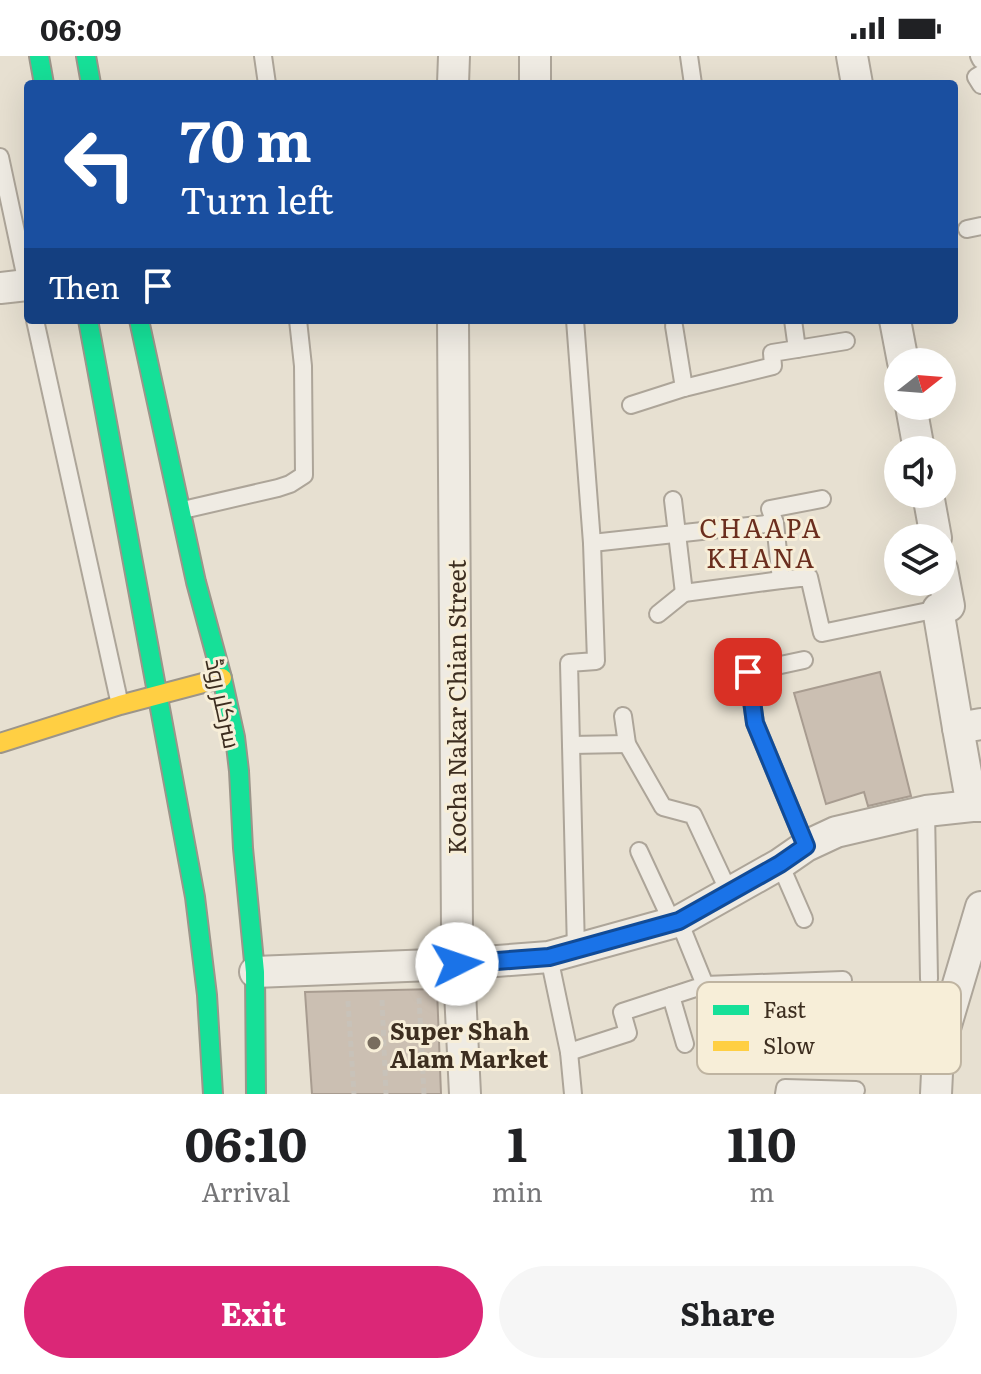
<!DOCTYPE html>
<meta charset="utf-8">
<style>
:root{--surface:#fff;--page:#f6f6f6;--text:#202124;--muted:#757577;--accent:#db2777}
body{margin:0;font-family:Literata,Cairo,serif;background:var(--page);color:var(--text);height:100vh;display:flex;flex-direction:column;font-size:30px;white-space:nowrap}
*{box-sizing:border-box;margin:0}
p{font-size:26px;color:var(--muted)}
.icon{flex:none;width:44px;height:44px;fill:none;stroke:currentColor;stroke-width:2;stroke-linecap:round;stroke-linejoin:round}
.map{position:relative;height:1038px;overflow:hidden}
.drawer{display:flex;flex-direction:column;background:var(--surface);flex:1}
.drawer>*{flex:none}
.hud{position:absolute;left:24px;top:24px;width:934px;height:244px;border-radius:8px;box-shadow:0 8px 32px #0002;background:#1a4fa0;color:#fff;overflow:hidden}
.needle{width:52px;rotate:73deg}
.buttons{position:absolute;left:884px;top:292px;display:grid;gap:16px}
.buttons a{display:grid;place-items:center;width:72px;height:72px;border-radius:50%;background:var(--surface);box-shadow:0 8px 32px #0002;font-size:40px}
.pin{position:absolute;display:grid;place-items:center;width:68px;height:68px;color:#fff;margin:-34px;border-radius:16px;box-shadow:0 4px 12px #0006}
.me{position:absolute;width:88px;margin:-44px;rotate:86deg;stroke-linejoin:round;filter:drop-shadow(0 0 6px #0008)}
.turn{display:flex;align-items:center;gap:28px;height:168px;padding:0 24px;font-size:36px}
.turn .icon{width:104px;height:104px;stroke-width:2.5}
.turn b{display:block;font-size:56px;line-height:68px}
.then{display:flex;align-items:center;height:76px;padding:0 24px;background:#0003;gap:16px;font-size:30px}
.eta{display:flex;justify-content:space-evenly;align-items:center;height:136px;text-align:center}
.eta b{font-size:48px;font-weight:700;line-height:56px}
.cta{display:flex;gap:16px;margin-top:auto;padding:16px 24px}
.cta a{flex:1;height:92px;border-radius:48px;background:var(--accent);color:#fff;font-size:32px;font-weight:700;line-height:92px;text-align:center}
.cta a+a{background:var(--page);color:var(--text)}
.status{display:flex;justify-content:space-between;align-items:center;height:56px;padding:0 40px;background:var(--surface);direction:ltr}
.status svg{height:22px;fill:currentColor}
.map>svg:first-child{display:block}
.building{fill:#cbbfb2;stroke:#a89c90;stroke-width:2}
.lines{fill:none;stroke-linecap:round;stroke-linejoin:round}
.lane-casing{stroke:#ada599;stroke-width:20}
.street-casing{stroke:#ada599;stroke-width:34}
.fast-casing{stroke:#9c958a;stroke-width:22}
.slow-casing{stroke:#9c958a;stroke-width:22}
.path{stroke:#c8c2b9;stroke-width:5;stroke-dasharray:6 4;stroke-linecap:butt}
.lane{stroke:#efebe3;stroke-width:16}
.street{stroke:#efebe3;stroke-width:30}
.fast{stroke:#16e098;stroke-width:18}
.slow{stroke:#ffcf43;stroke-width:18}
.route-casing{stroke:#114b97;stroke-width:20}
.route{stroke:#1a73e8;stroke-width:14}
.poi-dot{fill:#786c5e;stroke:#f7eed8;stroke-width:3}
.labels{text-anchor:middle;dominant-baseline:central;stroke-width:6;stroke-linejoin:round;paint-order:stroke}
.street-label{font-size:24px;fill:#3d2e20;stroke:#f7eed8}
.poi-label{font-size:24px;font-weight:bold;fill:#3d2e20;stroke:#f7eed8;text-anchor:start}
.neighbourhood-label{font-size:26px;letter-spacing:2px;fill:#6b2e1e;stroke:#f7eed8}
.key{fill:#f7eed8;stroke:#bfb4a1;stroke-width:2}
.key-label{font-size:22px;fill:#3d2e20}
</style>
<div class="status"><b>06:09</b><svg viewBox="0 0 49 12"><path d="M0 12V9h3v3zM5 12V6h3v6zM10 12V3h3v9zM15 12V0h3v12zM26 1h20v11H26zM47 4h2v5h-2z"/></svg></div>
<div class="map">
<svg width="981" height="1038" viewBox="0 0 981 1038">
<rect width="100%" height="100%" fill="#e7e0d1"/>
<g class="building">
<polygon points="880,616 911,740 868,750 864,736 826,748 794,637"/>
<polygon points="437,933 441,1038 312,1038 305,936"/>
</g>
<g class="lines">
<g class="lane-casing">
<g id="lane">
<polyline points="263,0 267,28"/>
<polyline points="689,0 693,28"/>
<polyline points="979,0 981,4"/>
<polyline points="981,18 976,21 981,29"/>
<polyline points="0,101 28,232"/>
<polyline points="967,173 981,170"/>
<polyline points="35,264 120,649"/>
<polyline points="575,264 592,487 596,605 569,607 576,894"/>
<polyline points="674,270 684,332"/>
<polyline points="797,293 846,285"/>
<polyline points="631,349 684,332 773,310 772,297 797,293 793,264"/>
<polyline points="673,444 684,537 781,524"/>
<polyline points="183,454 278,432 290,428 304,419 303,310 298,264"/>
<polyline points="775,467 770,453 822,443"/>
<polyline points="592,487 775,467 781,524 809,521 822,577 938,553"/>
<polyline points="658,558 684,537"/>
<polyline points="746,602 755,667 806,790"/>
<polyline points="748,616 804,604"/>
<polyline points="623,660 627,688 663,751 693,759 729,836"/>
<polyline points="571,689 627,688"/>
<polyline points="926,755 929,923"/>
<polyline points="639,795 672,866"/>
<polyline points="780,808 804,863"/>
<polyline points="549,901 569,996 573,1038"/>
<polyline points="705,929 843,924"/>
<polyline points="671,940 685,988"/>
<polyline points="569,996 628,977 622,956 705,929 679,865"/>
<polyline points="784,1038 785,1032 856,1034"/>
</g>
</g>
<g class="street-casing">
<g id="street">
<polyline points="852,0 857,28"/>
<polyline points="453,28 454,0"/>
<polyline points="535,28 535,0"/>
<polyline points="0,232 27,229"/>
<polyline points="453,264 457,874 465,1038"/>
<polyline points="895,264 903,306"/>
<polyline points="911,350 919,394"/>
<polyline points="928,438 936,482"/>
<polyline points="942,513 949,550 938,553 958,672"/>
<polyline points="981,668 958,672 972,750 981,750"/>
<polyline points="255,916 457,908 549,901 679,865 780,808 806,790 836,776 926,755 972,750"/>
<polyline points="936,1038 938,996 981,851"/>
</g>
</g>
<g class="fast-casing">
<g id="fast">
<polyline points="39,0 44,28"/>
<polyline points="86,0 91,28"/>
<polyline points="88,264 195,841 207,939 213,1038"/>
<polyline points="139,264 196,526 222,622 235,681 239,715 243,792 255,916 256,1038"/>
</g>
</g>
<g class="slow-casing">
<polyline id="slow" points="0,687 120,649 222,622"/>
</g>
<g class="path">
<polyline points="419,942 424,1038"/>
<polyline points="382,944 386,1038"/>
<polyline points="348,945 354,1038"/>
</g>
<use href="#lane" class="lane"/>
<use href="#street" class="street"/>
<use href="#fast" class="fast"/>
<use href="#slow" class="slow"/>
</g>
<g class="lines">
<g class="route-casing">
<polyline id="route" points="457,908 549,901 679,865 780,808 806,790 755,667 748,616"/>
</g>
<use href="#route" class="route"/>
</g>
<circle class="poi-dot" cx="374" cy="987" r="8"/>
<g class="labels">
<g class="street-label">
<text transform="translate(225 647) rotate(78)">سرکلر روڈ</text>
<text transform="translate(455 651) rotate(-90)">Kocha Nakar Chian Street</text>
</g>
<g class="poi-label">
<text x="390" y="973">Super Shah<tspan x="390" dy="28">Alam Market</tspan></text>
</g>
<g class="neighbourhood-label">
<text x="761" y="470">CHAAPA<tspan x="761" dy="30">KHANA</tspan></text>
</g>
</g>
<rect x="697" y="926" width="264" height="92" rx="12" class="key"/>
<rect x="713" y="949" width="36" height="10" fill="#16e098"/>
<rect x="713" y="985" width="36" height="10" fill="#ffcf43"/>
<g class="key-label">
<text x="763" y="962">Fast</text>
<text x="763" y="998">Slow</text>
</g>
</svg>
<div class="buttons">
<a><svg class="needle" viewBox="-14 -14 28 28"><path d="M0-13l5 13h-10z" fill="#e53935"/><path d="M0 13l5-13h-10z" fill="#757577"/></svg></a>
<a><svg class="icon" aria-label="sound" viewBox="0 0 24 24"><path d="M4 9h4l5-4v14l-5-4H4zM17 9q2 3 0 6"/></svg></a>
<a><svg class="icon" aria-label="layers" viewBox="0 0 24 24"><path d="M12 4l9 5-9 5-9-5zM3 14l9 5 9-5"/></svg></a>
</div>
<div class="pin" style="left:748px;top:616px;background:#d93025"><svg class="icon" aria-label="arrive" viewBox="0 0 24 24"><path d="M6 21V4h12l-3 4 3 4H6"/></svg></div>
<svg class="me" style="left:457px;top:908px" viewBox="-20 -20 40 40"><circle r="19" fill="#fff"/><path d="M0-13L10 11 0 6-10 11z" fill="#1a73e8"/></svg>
<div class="hud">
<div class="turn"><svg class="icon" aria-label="left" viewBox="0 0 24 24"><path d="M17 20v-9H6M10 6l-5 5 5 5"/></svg><div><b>70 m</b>Turn left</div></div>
<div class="then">Then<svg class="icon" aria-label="arrive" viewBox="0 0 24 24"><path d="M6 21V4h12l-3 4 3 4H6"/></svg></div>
</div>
</div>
<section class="drawer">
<div class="eta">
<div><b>06:10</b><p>Arrival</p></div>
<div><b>1</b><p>min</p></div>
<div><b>110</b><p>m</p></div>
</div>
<div class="cta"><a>Exit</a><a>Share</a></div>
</section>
